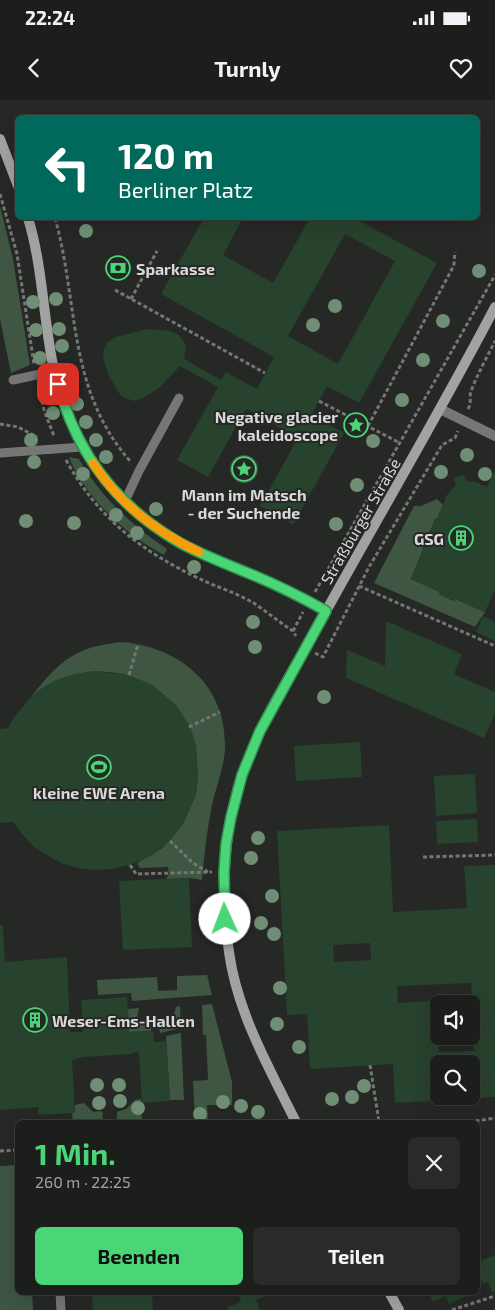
<!DOCTYPE html>
<html lang="de">
<meta charset="utf-8">
<style>
:root{--surface:#1c1e1c;--page:#292b29;--text:#f1f3f6;--muted:#a0a2a3;--line:#3a3c3b;--accent:#4ad677}
body{margin:0;font-family:"Exo 2",sans-serif;background:var(--page);color:var(--text);height:100vh;display:flex;flex-direction:column;font-size:19px;white-space:nowrap}
*{box-sizing:border-box;margin:0}
p{font-size:16px;color:var(--muted)}
.icon{flex:none;width:28px;height:28px;fill:none;stroke:currentColor;stroke-width:2;stroke-linecap:round;stroke-linejoin:round}
.map{position:relative;flex:1;overflow:hidden}
.side{position:absolute;left:15px;top:1020px;width:465px;height:175px;display:flex;flex-direction:column;background:var(--surface);border-radius:8px;box-shadow:0 5px 20px #0002,0 0 0 1px var(--line)}
.side>*{flex:none}
.top-card{position:absolute;left:15px;top:15px;width:465px;height:105px;border-radius:8px;box-shadow:0 5px 20px #0002,0 0 0 1px var(--line);background:#00695c;color:#fff;overflow:hidden}
.controls{position:absolute;left:430px;top:895px;display:grid;gap:10px}
.controls a{display:grid;place-items:center;width:50px;height:50px;border-radius:8px;background:var(--surface);box-shadow:0 5px 20px #0002,0 0 0 1px var(--line);font-size:25px}
.pin{position:absolute;display:grid;place-items:center;width:42px;height:42px;color:#fff;margin:-21px;border-radius:10px;box-shadow:0 2px 8px #0006}
.me{position:absolute;width:55px;margin:-28px;rotate:358deg;stroke-linejoin:round;filter:drop-shadow(0 0 4px #0008)}
.turn{display:flex;align-items:center;gap:18px;height:105px;padding:0 20px;font-size:22px}
.turn .icon{width:65px;height:65px;stroke-width:2.5}
.turn b{display:block;font-size:35px;line-height:42px}
.round{display:grid;place-items:center;flex:none;width:52px;height:52px;border-radius:8px;background:var(--page)}
.summary{display:flex;align-items:center;justify-content:space-between;height:85px;padding:0 20px}
h1{font-size:30px;font-weight:700;line-height:38px;color:var(--accent)}
.primary-button{display:flex;gap:10px;margin-top:auto;padding:10px 20px}
.primary-button a{flex:1;height:58px;border-radius:8px;background:var(--accent);color:#111;font-size:20px;font-weight:700;line-height:58px;text-align:center}
.primary-button a+a{background:var(--page);color:var(--text)}
.status{display:flex;justify-content:space-between;align-items:center;height:35px;padding:0 25px;background:var(--surface);direction:ltr}
.status svg{height:14px;fill:currentColor}
header{display:flex;justify-content:space-between;align-items:center;height:65px;padding:0 20px;background:var(--surface);font-size:22px;font-weight:700}
.map>svg:first-child{display:block}
.green{fill:#3e5642}
.building{fill:#27422d;fill-rule:evenodd}
.lines{fill:none;stroke-linecap:round;stroke-linejoin:round}
.path{stroke:#747674;stroke-width:3;stroke-dasharray:4 2.5;stroke-linecap:butt}
.lane{stroke:#757675;stroke-width:9}
.street{stroke:#757675;stroke-width:10}
.secondary{stroke:#a1a3a2;stroke-width:10}
.tree{fill:#708e76}
.route-casing{stroke:#308b4d;stroke-width:12}
.route{stroke:#4ad677;stroke-width:9}
.slow{stroke:#f59e0b;stroke-width:9}
.labels{text-anchor:middle;dominant-baseline:central;stroke-width:4;stroke-linejoin:round;paint-order:stroke}
.poi-label{font-size:16px;font-weight:bold;fill:#d8d9d8;stroke:#262826;text-anchor:start}
.street-label{font-size:16px;fill:#d8d9d8;stroke:#262826}
</style>
<div class="status"><b>22:24</b><svg viewBox="0 0 49 12"><path d="M0 12V9h3v3zM5 12V6h3v6zM10 12V3h3v9zM15 12V0h3v12zM26 1h20v11H26zM47 4h2v5h-2z"/></svg></div>
<header><svg class="icon" aria-label="back" viewBox="0 0 24 24"><path d="M15 5l-7 7 7 7"/></svg>Turnly<svg class="icon" aria-label="heart" viewBox="0 0 24 24"><path d="M12 20l-8-8c-3-5 5-10 8-4 3-6 11-1 8 4z"/></svg></header>
<div class="map">
<svg width="495" height="1210" viewBox="0 0 495 1210">
<rect width="100%" height="100%" fill="#262826"/>
<g class="green">
<polygon points="0,106 13,159 30,265 11,273 0,219"/>
<circle cx="244" cy="369" r="14"/>
<path d="M69,357L79,359C101,397 131,425 167,449L164,455C127,436 84,396 69,357Z"/>
<polygon points="437,399 443,405 437,419 435,419 411,479 440,492 439,494 454,501 455,499 485,512 475,527 374,483 414,406 421,406"/>
<path d="M124,542C183,549 227,587 225,649C224,668 216,687 212,705C207,730 204,755 202,780L189,778L166,779L169,774L168,767L140,768L137,763L161,749L175,734L183,724L196,694L198,676L196,650L140,580C102,564 63,571 31,597C60,560 76,546 124,542Z"/>
<polygon points="207,875 212,895 132,901 131,893 98,895 97,880 157,877 158,891 177,890 177,876"/>
<polygon points="212,904 232,982 232,1005 207,1005 208,1020 195,1020 193,981 208,980 206,935 203,935 202,905"/>
<polygon points="180,906 181,928 160,933 159,928 151,929 151,931 129,932 128,909 139,908 136,923 172,921 176,907"/>
<polygon points="181,933 184,1000 170,1000 166,936"/>
<polygon points="141,999 142,1022 117,1022 117,1012 126,1009 135,1000"/>
<polygon points="84,1003 93,1012 101,1011 103,1013 102,1022 73,1022 72,1013 75,1013 75,1005"/>
<polygon points="17,1065 18,1192 32,1193 33,1210 0,1210 0,1066"/>
</g>
<g class="building">
<path d="M204,118H243L223,155L273,183L310,118H354L437,163L359,303L327,286L311,315L344,333L293,425L260,406L298,338L246,309L208,377L177,360L218,287L180,266L160,287L145,297L134,301L125,298L119,293L109,276L103,258L104,249L108,242L116,237L147,229L170,231L180,236L184,242L186,248L184,259L221,280L226,272L257,289L274,257L161,194ZM345,134L395,161L338,264L288,236Z"/>
<polygon points="113,162 126,168 121,179 108,173"/>
<polygon points="494,372 495,372 495,490 485,512 455,499 455,501 439,494 440,492 411,479 436,418 437,419 447,395 456,385 454,379 458,376 464,375 466,381 476,382 487,387"/>
<polygon points="483,516 495,522 495,541 476,532"/>
<polygon points="386,521 462,554 454,574 495,592 495,614 484,638 346,578 347,550 385,566"/>
<polygon points="93,571 122,574 122,573 151,584 176,605 190,626 197,649 196,650 198,676 196,694 183,724 170,741 152,755 130,765 111,769 95,770 78,768 63,764 48,756 34,747 23,735 13,722 0,723 0,629 8,628 15,616 31,597 42,588 58,579 75,574"/>
<polygon points="360,642 362,677 296,681 294,646"/>
<polygon points="475,674 477,713 436,716 434,676"/>
<polygon points="477,719 478,742 437,744 436,721"/>
<path d="M389,725L393,812L467,808L464,766L495,765V997L395,1003L393,964L310,969L307,914L287,915L277,731ZM370,843L371,860L334,862L333,845ZM471,883L472,899L398,903L397,886ZM439,904H471V935H473L474,951L439,952ZM439,964H471V996H439Z"/>
<polygon points="189,778 192,847 123,850 119,781"/>
<polygon points="0,825 3,825 5,862 67,857 70,932 83,932 81,900 127,897 129,932 153,931 154,942 166,941 170,1001 142,1003 139,952 132,953 132,954 83,957 72,960 75,1013 38,1015 38,1007 0,1010"/>
<polygon points="495,1155 495,1191 492,1192 488,1182 483,1183 478,1171 478,1162"/>
<polygon points="92,1192 152,1192 153,1210 93,1210"/>
<polygon points="238,1192 268,1192 269,1195 256,1200 260,1210 228,1210 227,1207 241,1202"/>
<polygon points="428,1192 475,1192 449,1204 446,1196 433,1202"/>
</g>
<g class="lines">
<g class="path">
<polyline points="0,94 17,154 34,264"/>
<path d="M55,118C79,204 67,289 130,361"/>
<polyline points="115,190 265,273"/>
<polyline points="131,199 157,151"/>
<polyline points="39,288 44,310 54,336"/>
<polyline points="319,301 400,343"/>
<path d="M468,309C472,303 469,297 471,291C478,273 487,257 495,241"/>
<polyline points="0,324 18,327 37,337"/>
<polyline points="368,326 452,169 454,164 455,152"/>
<path d="M66,360C98,418 141,451 200,479C217,487 236,493 252,502C266,511 279,522 293,531L296,536"/>
<polyline points="359,486 495,546"/>
<polyline points="315,492 495,175"/>
<polyline points="293,531 303,512"/>
<polyline points="315,553 323,557 369,467 442,345 455,338 458,331"/>
<polyline points="129,575 138,544"/>
<polyline points="189,627 220,612"/>
<polyline points="170,741 193,763 208,772"/>
<polyline points="423,757 495,755"/>
<polyline points="130,765 136,774 212,772"/>
<polyline points="370,965 379,1022"/>
<polyline points="469,1022 495,1018"/>
<polyline points="0,1051 18,1050"/>
<polyline points="452,1210 495,1196"/>
</g>
<g class="lane">
<polyline points="13,280 54,271"/>
<polyline points="0,353 82,347"/>
<polyline points="125,401 139,371 179,298"/>
<polyline points="60,1192 61,1210"/>
</g>
<polyline class="street" points="440,309 495,336"/>
<g class="secondary">
<polyline points="0,39 18,86"/>
<path d="M28,118C43,167 43,219 54,270C71,347 114,405 183,444C203,455 226,464 248,473C275,484 301,497 326,511"/>
<path d="M296,1022C269,968 237,912 229,852C221,796 223,741 238,687C255,629 291,575 320,522C378,417 439,314 495,207"/>
<polyline points="389,1192 399,1210"/>
</g>
</g>
<g class="tree">
<circle cx="86" cy="131" r="7"/>
<circle cx="479" cy="171" r="7"/>
<circle cx="56" cy="199" r="7"/>
<circle cx="33" cy="202" r="7"/>
<circle cx="335" cy="206" r="7"/>
<circle cx="443" cy="221" r="7"/>
<circle cx="313" cy="225" r="7"/>
<circle cx="59" cy="229" r="7"/>
<circle cx="36" cy="230" r="7"/>
<circle cx="62" cy="246" r="7"/>
<circle cx="40" cy="258" r="7"/>
<circle cx="423" cy="260" r="7"/>
<circle cx="69" cy="279" r="7"/>
<circle cx="44" cy="287" r="7"/>
<circle cx="402" cy="300" r="7"/>
<circle cx="77" cy="304" r="7"/>
<circle cx="53" cy="313" r="7"/>
<circle cx="86" cy="322" r="7"/>
<circle cx="31" cy="340" r="7"/>
<circle cx="96" cy="340" r="7"/>
<circle cx="373" cy="341" r="7"/>
<circle cx="467" cy="355" r="7"/>
<circle cx="106" cy="357" r="7"/>
<circle cx="34" cy="362" r="7"/>
<circle cx="441" cy="372" r="7"/>
<circle cx="83" cy="374" r="7"/>
<circle cx="485" cy="374" r="7"/>
<circle cx="357" cy="385" r="7"/>
<circle cx="156" cy="409" r="7"/>
<circle cx="116" cy="415" r="7"/>
<circle cx="26" cy="421" r="7"/>
<circle cx="74" cy="423" r="7"/>
<circle cx="336" cy="424" r="7"/>
<circle cx="137" cy="433" r="7"/>
<circle cx="194" cy="467" r="7"/>
<circle cx="253" cy="522" r="7"/>
<circle cx="255" cy="547" r="7"/>
<circle cx="324" cy="597" r="7"/>
<circle cx="258" cy="738" r="7"/>
<circle cx="251" cy="758" r="7"/>
<circle cx="272" cy="796" r="7"/>
<circle cx="261" cy="823" r="7"/>
<circle cx="274" cy="834" r="7"/>
<circle cx="280" cy="888" r="7"/>
<circle cx="277" cy="924" r="7"/>
<circle cx="299" cy="947" r="7"/>
<circle cx="97" cy="985" r="7"/>
<circle cx="119" cy="985" r="7"/>
<circle cx="364" cy="986" r="7"/>
<circle cx="352" cy="997" r="7"/>
<circle cx="332" cy="999" r="7"/>
<circle cx="120" cy="1001" r="7"/>
<circle cx="223" cy="1002" r="7"/>
<circle cx="99" cy="1003" r="7"/>
<circle cx="241" cy="1006" r="7"/>
<circle cx="138" cy="1008" r="7"/>
<circle cx="258" cy="1012" r="7"/>
<circle cx="200" cy="1014" r="7"/>
</g>
<g class="lines">
<g class="route-casing">
<path id="route" d="M58,284C77,355 118,408 182,444C203,455 226,464 248,473C275,484 301,497 326,511L260,631L242,675L231,717L226,744L224,772L225,819"/>
</g>
<use href="#route" class="route"/>
<path class="slow" d="M93,363C118,402 157,432 199,452"/>
</g>
<defs>
<g id="bank-ring" transform="scale(1.25)"><circle r="9.5" fill="#262826" stroke="#4ad677" stroke-width="1.5"/><path d="M-6-4H6V4H-6ZM0-2.3a2.3 2.3 0 1 0 0 4.6a2.3 2.3 0 1 0 0-4.6Z" fill="#4ad677"/></g>
<g id="sight-ring" transform="scale(1.25)"><circle r="9.5" fill="#262826" stroke="#4ad677" stroke-width="1.5"/><path d="M0-6L1.8-2.2L6-1.7L2.9 1.2L3.7 5.4L0 3.3L-3.7 5.4L-2.9 1.2L-6-1.7L-1.8-2.2Z" fill="#4ad677"/></g>
<g id="building-ring" transform="scale(1.25)"><circle r="9.5" fill="#262826" stroke="#4ad677" stroke-width="1.5"/><path d="M-4-6H4V6H1V3H-1V6H-4ZM-2.5-4.3h1.7v1.8h-1.7ZM.8-4.3h1.7v1.8H.8ZM-2.5-1h1.7V.8h-1.7ZM.8-1h1.7V.8H.8Z" fill="#4ad677"/></g>
<g id="stadium-ring" transform="scale(1.25)"><circle r="9.5" fill="#262826" stroke="#4ad677" stroke-width="1.5"/><path d="M0-5a6.5 5 0 1 0 0 10a6.5 5 0 1 0 0-10ZM-3.5-1.8h7v3.6h-7Z" fill="#4ad677"/></g>
</defs>
<g fill-rule="evenodd">
<use href="#bank-ring" x="118" y="168"/>
<use href="#sight-ring" x="356" y="325"/>
<use href="#sight-ring" x="244" y="369"/>
<use href="#building-ring" x="461" y="438"/>
<use href="#stadium-ring" x="99" y="667"/>
<use href="#building-ring" x="35" y="920"/>
</g>
<g class="labels">
<g class="poi-label">
<text x="136" y="168">Sparkasse</text>
<text x="338" y="316" text-anchor="end">Negative glacier<tspan x="338" dy="18">kaleidoscope</tspan></text>
<text x="244" y="394" text-anchor="middle">Mann im Matsch<tspan x="244" dy="18">- der Suchende</tspan></text>
<text x="444" y="438" text-anchor="end">GSG</text>
<text x="99" y="692" text-anchor="middle">kleine EWE Arena</text>
<text x="52" y="920">Weser-Ems-Hallen</text>
</g>
<g class="street-label">
<text transform="translate(360 421) rotate(-60)">Straßburger Straße</text>
</g>
</g>
</svg>
<div class="controls">
<a><svg class="icon" aria-label="sound" viewBox="0 0 24 24"><path d="M4 9h4l5-4v14l-5-4H4zM17 9q2 3 0 6"/></svg></a>
<a><svg class="icon" aria-label="search" viewBox="0 0 24 24"><circle cx="10" cy="10" r="6"/><path d="M15 15l6 6"/></svg></a>
</div>
<div class="pin" style="left:58px;top:284px;background:#d93025"><svg class="icon" aria-label="arrive" viewBox="0 0 24 24"><path d="M6 21V4h12l-3 4 3 4H6"/></svg></div>
<svg class="me" style="left:225px;top:819px" viewBox="-20 -20 40 40"><circle r="19" fill="#fff"/><path d="M0-13L10 11 0 6-10 11z" fill="#4ad677"/></svg>
<div class="top-card">
<div class="turn"><svg class="icon" aria-label="left" viewBox="0 0 24 24"><path d="M17 20v-9H6M10 6l-5 5 5 5"/></svg><div><b>120 m</b>Berliner Platz</div></div>
</div>
<section class="side">
<div class="summary"><div><h1>1 Min.</h1><p>260 m · 22:25</p></div><a class="round"><svg class="icon" aria-label="close" viewBox="0 0 24 24"><path d="M6 6l12 12M18 6L6 18"/></svg></a></div>
<div class="primary-button"><a>Beenden</a><a>Teilen</a></div>
</section>
</div>
